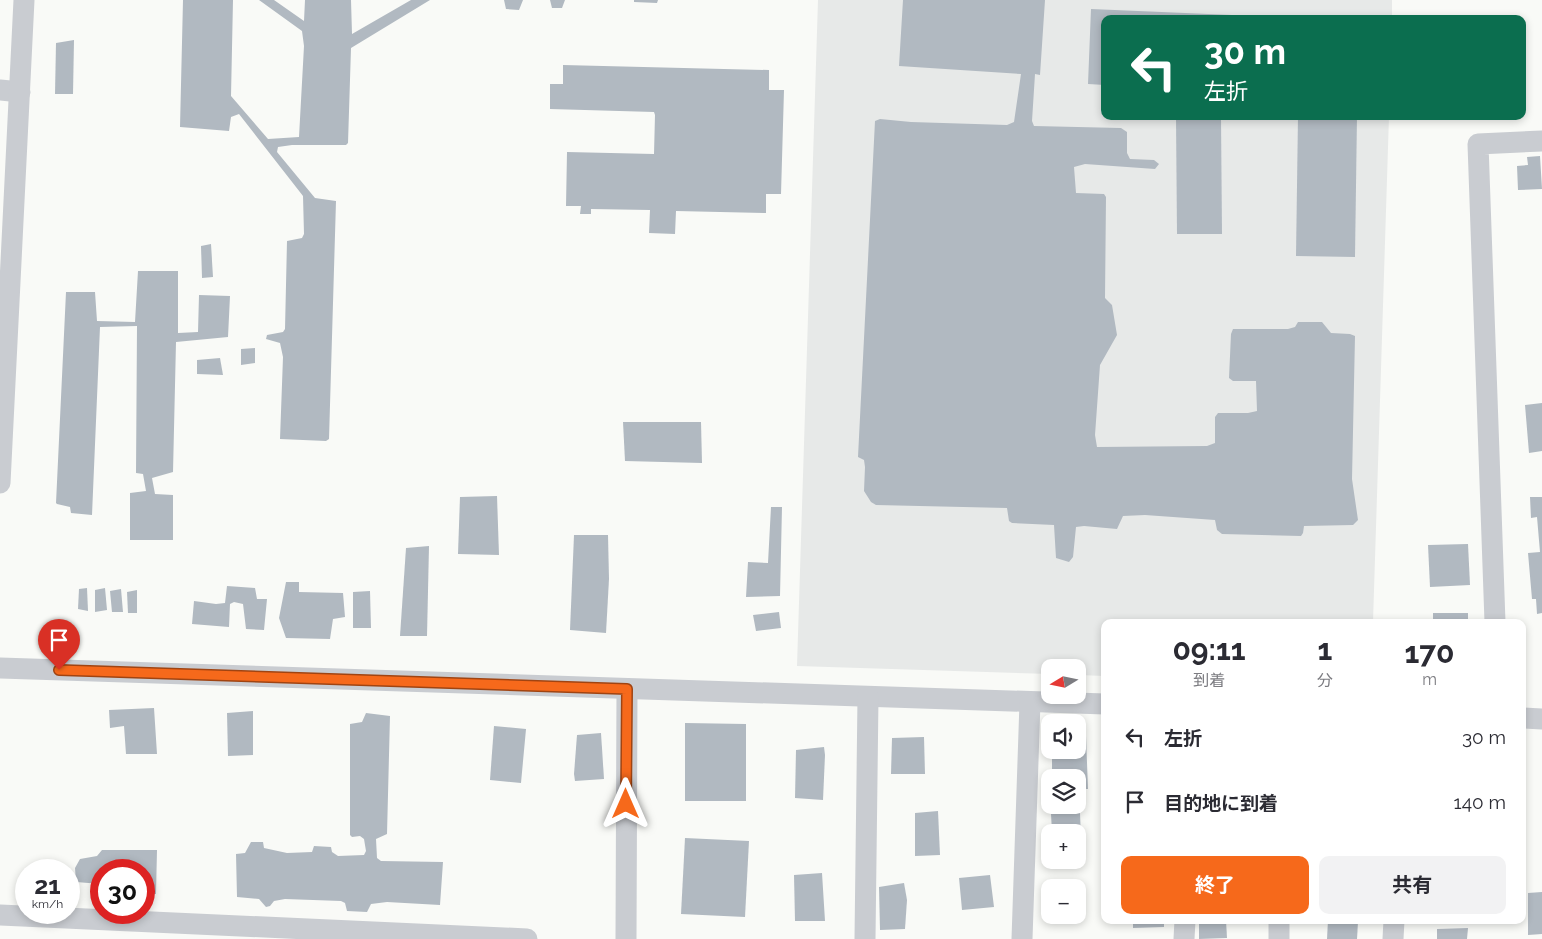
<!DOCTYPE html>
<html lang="ja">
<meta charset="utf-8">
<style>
:root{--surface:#fff;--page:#f2f2f3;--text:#2b2b33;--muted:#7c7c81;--accent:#f6691b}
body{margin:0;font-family:Raleway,"Noto Sans JP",sans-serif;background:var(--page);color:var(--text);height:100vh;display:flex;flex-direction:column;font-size:19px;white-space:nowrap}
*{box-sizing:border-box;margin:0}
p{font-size:16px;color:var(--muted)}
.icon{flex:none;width:28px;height:28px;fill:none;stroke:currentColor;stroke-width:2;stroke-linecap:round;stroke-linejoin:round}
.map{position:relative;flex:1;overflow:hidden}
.details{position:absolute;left:1101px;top:619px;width:425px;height:305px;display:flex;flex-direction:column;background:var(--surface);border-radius:10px;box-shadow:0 2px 8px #0003}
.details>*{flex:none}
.guide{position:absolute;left:1101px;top:15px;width:425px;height:105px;border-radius:10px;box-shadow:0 2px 8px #0003;background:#0b6e4f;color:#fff;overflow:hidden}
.needle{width:32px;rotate:260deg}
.buttons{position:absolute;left:1041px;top:659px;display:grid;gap:10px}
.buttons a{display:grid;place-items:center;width:45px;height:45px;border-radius:10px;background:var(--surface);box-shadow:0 2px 8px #0003;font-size:25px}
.speed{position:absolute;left:15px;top:859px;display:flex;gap:10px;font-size:25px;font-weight:700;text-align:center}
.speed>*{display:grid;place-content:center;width:65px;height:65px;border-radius:50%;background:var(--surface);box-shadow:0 2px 8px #0003;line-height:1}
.speed small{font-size:12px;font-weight:400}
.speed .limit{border:8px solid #d22;background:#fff;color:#111}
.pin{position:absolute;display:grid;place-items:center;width:42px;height:42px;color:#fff;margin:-51px -21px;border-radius:50% 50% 50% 0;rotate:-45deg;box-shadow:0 0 5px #0007}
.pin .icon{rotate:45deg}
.me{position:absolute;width:55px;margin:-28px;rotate:0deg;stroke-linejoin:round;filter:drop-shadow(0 0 4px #0008)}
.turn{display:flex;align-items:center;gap:18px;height:105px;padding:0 20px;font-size:22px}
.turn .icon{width:65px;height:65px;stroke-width:2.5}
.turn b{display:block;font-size:35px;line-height:42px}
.eta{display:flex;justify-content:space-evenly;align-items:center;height:85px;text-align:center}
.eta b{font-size:30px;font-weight:700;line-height:35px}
.action{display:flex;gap:10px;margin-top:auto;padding:10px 20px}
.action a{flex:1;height:58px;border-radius:10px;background:var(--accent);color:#fff;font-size:20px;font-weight:700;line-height:58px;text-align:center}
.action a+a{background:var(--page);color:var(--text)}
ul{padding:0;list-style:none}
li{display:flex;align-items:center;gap:15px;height:65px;padding:0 20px}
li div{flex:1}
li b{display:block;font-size:19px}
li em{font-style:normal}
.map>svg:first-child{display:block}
.built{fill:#e7e9e8}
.building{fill:#b1b9c1}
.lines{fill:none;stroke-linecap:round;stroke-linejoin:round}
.street{stroke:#c9ccd1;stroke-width:21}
.route-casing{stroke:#a04412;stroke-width:12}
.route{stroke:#f6691b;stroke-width:9}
</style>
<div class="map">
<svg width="1542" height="939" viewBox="0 0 1542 939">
<rect width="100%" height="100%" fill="#f9faf7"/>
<polygon class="built" points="818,0 1392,0 1392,19 1105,19 1105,116 1389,116 1373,622 1105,622 1105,676 1078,675 1078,668 1050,668 1050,674 797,666"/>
<g class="building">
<polygon points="183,0 233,0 231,96 268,139 299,137 304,46 302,31 259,0 274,0 304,21 305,0 351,0 352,34 411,0 430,0 351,48 348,143 346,145 292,145 278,147 277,152 315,198 336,201 329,439 326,441 280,439 283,357 280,343 266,339 267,335 283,332 285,329 287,241 302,238 304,234 303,196 239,114 231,117 229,131 180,127"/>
<polygon points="504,0 523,0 519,10 506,9"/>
<polygon points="550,0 565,0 562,8 552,8"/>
<polygon points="634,0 658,0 657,3 634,2"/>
<polygon points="903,0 1045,0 1040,75 1035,74 1032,121 1034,126 1121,128 1127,132 1127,153 1130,159 1154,160 1159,164 1155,169 1085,164 1074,167 1076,193 1104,194 1106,197 1105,298 1112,305 1117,335 1100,365 1095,435 1097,447 1207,446 1215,443 1215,417 1218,413 1248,413 1257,411 1256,381 1233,381 1229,378 1231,334 1233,329 1288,329 1295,327 1298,322 1322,322 1331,333 1350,334 1355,336 1352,479 1358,520 1353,525 1304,526 1303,533 1301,536 1222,534 1217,530 1215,520 1145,515 1123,516 1117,529 1084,526 1076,527 1073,557 1069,562 1056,558 1054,525 1012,523 1009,521 1007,508 876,505 871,502 864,491 865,467 864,460 858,457 875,121 880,119 911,122 1007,125 1014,122 1021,74 899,66"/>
<polygon points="1091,9 1232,15 1232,19 1105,19 1105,85 1088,84"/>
<polygon points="74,40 73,94 55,94 56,43"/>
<polygon points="563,65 769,70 769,90 784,90 781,194 766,194 766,213 676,211 675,234 649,233 650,210 591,209 591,214 580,214 581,206 566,206 567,152 654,154 655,115 654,112 550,109 550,84 563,84"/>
<polygon points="1298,116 1357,116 1355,257 1296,256"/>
<polygon points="1176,118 1221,118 1222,234 1177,234"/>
<polygon points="1540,156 1542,189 1518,190 1517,166 1528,165 1527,157"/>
<polygon points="211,244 213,277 202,278 201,246"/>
<polygon points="138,271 178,271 178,333 198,332 199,295 230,296 228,337 176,342 173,472 152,478 155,494 173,495 173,540 130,540 130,493 146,491 143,474 136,473 137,326 100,327 92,515 71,513 70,507 57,504 56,503 66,292 95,292 97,321 135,322"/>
<polygon points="255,348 255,363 241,365 241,349"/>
<polygon points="220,358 223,375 197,374 197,360"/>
<polygon points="1542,403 1542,451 1529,453 1525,405"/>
<polygon points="623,422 701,422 702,463 625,461"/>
<polygon points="497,496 499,555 458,554 460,497"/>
<polygon points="1530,497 1542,497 1542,613 1537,614 1536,599 1532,599 1528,553 1540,552 1537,517 1531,518"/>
<polygon points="771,507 782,507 780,596 746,597 748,562 768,563"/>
<polygon points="574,535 608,535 609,579 606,633 570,630"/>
<polygon points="1468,544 1470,585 1430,587 1428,545"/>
<polygon points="429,546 427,636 400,636 406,548"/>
<polygon points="286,582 299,582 299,592 343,593 345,617 333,619 330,639 286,638 279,618"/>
<polygon points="227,586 255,588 257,599 267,599 264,630 246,629 243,604 234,602 230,604 229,627 192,624 194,601 216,604 225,603"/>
<polygon points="87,588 88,611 78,609 79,589"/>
<polygon points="105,588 107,610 95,612 95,590"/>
<polygon points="121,589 123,612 112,612 110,591"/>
<polygon points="137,590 137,613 128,613 127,592"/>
<polygon points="370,591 371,628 353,628 353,592"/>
<polygon points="779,612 781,628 756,631 753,615"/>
<rect x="1433" y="613" width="35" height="9"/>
<polygon points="154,708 157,754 126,754 124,726 110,728 109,710"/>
<polygon points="253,711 253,755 228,756 227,713"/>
<polygon points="366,713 390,716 387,834 376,839 377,858 381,861 443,862 440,905 387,902 371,904 367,912 347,911 345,903 341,901 285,899 274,901 270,906 266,907 259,899 237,897 236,854 245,853 251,842 263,842 264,848 287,853 312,852 314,846 331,847 332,852 338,856 364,855 366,851 364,839 360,836 352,837 350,835 350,724 362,722"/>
<polygon points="685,723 746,724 746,801 685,801"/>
<polygon points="494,726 526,729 521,783 490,780"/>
<polygon points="601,733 604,779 575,781 574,774 577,735"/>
<polygon points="1078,736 1086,736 1088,789 1078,789 1078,778 1052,778 1052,750 1078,750"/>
<polygon points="924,737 925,774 891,774 892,738"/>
<polygon points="824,747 825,755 823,800 795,798 796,750"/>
<polygon points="938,811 940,855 915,856 915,813"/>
<polygon points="1080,813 1082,863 1052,863 1052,860 1078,860 1078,832 1052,832 1051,814"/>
<polygon points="685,838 749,841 745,917 681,914"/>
<polygon points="102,850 157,850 156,894 144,894 144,870 101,870 101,884 76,882 75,868 80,859 97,856"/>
<polygon points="822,873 825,921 795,921 794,875"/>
<polygon points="990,875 994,907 962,910 959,878"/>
<polygon points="904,883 907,900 905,929 880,930 879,887"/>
<polygon points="1542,892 1542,934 1528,935 1528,893"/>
<polygon points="1133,920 1164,920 1164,927 1133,928"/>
<polygon points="1199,920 1226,920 1227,938 1199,939"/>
<polygon points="1328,920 1358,922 1357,939 1327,939"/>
<polygon points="1468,928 1467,939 1437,939 1437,929"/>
</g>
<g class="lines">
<g class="street">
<polyline points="0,90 20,92"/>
<polyline points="0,483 24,0"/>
<polyline points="1495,622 1478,144 1542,141"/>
<polyline points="0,668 1105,704"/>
<polyline points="1522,718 1542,719"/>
<polyline points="0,915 527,939"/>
<polyline points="626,939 627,689"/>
<polyline points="865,939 868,697"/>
<polyline points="1022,939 1030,702"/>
<polyline points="1184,939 1185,920"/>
<polyline points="1279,939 1279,920"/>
<polyline points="1393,939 1394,920"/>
</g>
</g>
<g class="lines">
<g class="route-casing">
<polyline id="route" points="59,670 627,689 626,804"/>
</g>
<use href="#route" class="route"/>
</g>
</svg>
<div class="buttons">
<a><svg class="needle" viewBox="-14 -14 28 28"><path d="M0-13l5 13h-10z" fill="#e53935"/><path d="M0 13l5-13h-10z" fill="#7c7c81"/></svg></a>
<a><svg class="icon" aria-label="sound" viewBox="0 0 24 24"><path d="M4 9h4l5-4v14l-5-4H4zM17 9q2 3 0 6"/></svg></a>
<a><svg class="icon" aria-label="layers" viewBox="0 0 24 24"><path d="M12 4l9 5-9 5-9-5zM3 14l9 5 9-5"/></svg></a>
<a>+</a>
<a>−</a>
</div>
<div class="speed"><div>21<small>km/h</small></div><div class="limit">30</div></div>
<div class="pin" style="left:59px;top:670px;background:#d93025"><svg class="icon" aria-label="arrive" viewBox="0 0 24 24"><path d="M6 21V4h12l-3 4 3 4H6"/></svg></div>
<svg class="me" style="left:626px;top:804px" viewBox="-20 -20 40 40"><path d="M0-17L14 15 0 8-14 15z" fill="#f6691b" stroke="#fff" stroke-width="4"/></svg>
<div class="guide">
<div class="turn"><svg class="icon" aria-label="left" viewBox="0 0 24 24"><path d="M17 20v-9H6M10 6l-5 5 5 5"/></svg><div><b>30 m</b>左折</div></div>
</div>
<section class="details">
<div class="eta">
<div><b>09:11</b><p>到着</p></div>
<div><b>1</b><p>分</p></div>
<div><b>170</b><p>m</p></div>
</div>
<ul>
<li><svg class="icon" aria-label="left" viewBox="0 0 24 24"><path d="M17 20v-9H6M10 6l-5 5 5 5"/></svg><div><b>左折</b></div><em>30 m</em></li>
<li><svg class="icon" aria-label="arrive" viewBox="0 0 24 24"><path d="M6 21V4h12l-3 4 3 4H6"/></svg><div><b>目的地に到着</b></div><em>140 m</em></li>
</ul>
<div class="action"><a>終了</a><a>共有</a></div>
</section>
</div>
